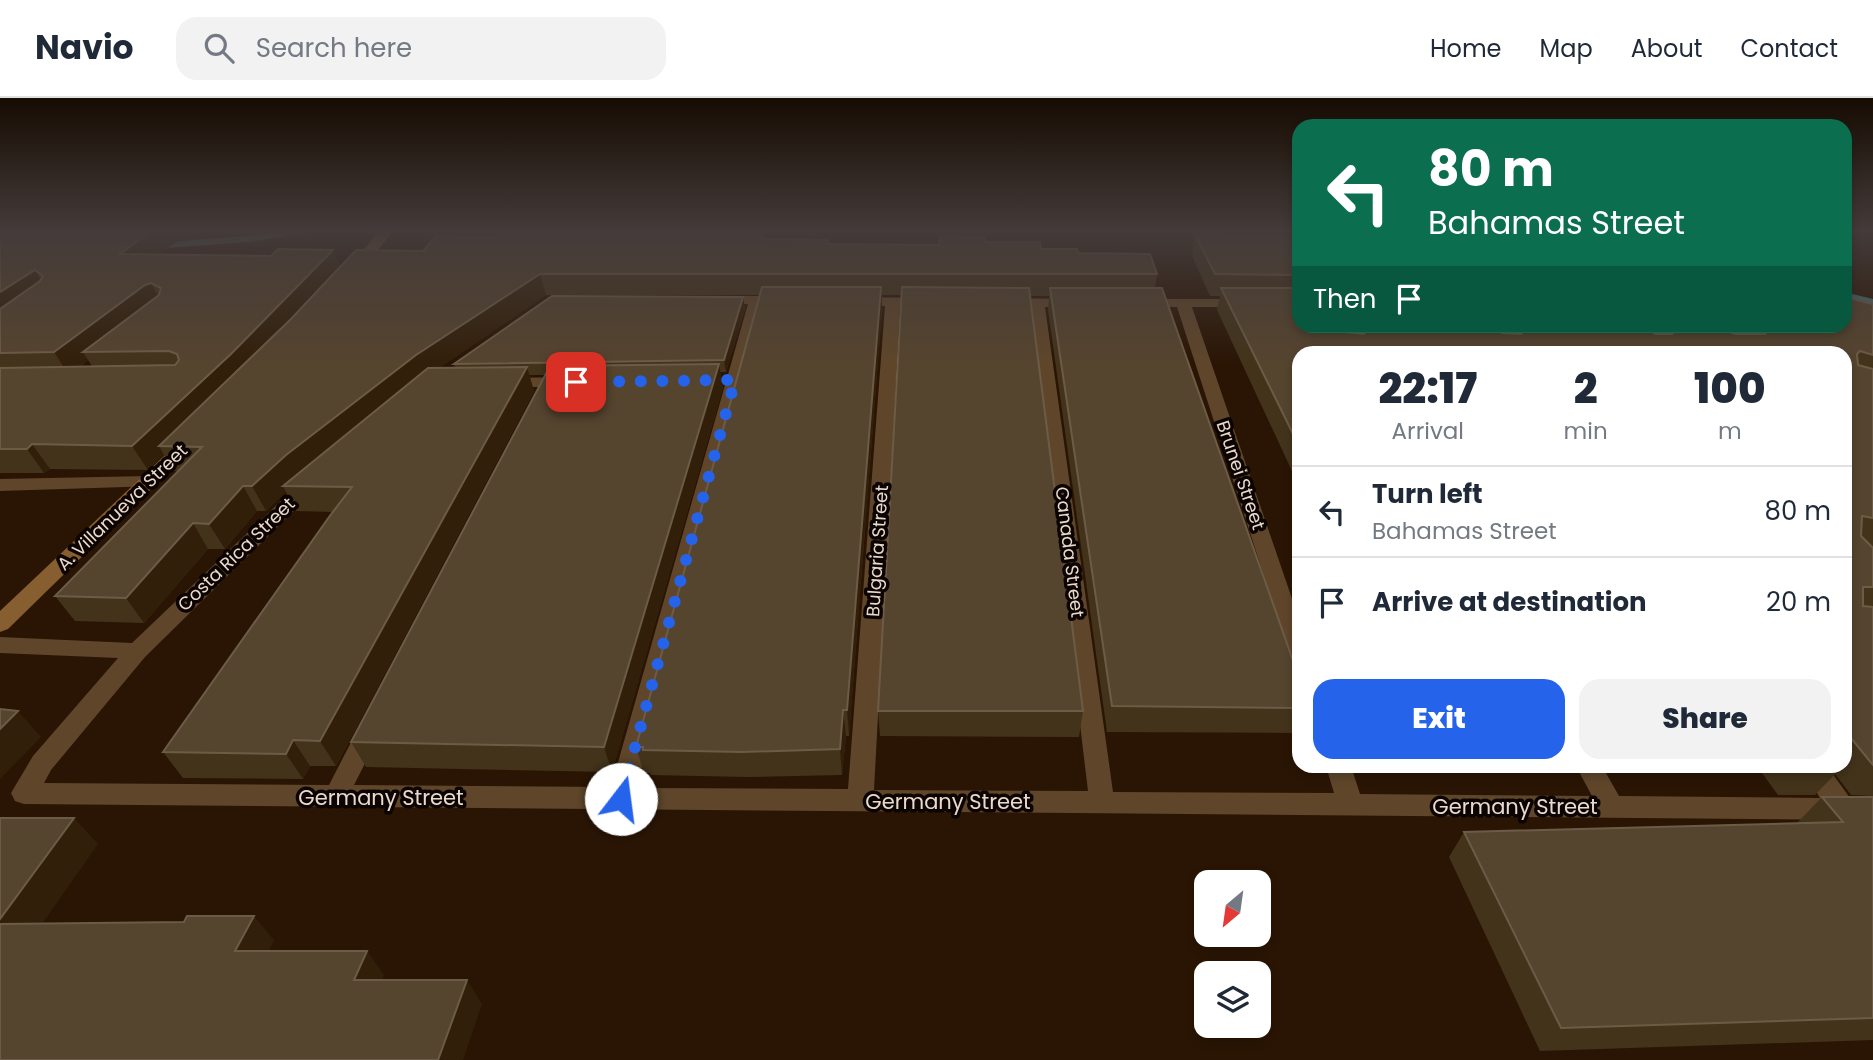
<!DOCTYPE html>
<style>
:root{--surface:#fff;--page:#f2f2f3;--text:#1f2937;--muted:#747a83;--line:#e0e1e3;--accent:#2563eb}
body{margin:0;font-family:Poppins,sans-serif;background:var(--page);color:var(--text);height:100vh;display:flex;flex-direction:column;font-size:26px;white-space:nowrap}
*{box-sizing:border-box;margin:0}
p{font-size:23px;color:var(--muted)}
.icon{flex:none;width:38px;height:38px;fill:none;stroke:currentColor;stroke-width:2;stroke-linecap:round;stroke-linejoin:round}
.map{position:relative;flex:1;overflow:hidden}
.details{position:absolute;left:1292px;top:248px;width:560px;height:427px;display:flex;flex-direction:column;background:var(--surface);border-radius:21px;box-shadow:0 4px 10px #0003}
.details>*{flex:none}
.banner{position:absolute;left:1292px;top:21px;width:560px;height:214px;border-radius:21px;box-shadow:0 4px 10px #0003;background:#0b6e4f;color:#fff;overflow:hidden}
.needle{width:46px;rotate:209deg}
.tools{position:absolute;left:1194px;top:772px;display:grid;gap:14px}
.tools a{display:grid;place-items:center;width:77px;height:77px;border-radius:14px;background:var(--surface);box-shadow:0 4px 10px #0003;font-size:35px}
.pin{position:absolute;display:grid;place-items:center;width:60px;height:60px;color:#fff;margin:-30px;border-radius:14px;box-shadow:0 4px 10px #0006}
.me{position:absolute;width:77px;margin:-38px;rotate:15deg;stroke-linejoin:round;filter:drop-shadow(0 0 5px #0008)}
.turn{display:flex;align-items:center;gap:24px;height:147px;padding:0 21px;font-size:32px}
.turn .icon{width:91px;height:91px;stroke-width:2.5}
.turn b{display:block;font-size:49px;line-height:60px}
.then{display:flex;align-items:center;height:66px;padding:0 21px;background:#0003;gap:14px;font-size:26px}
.eta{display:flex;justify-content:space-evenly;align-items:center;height:119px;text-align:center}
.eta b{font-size:42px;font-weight:800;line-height:49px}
.action{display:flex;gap:14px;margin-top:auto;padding:14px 21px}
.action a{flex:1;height:80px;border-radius:21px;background:var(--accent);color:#fff;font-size:28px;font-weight:800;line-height:80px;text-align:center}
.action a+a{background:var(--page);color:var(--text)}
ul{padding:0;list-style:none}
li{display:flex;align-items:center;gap:21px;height:91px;padding:0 21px;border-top:2px solid var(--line)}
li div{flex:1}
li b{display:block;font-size:26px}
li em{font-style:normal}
header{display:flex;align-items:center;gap:42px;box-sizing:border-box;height:98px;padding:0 35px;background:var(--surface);border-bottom:2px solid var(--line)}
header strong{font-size:33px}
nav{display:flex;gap:38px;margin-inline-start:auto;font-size:24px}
.search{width:490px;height:63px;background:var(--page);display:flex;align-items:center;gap:18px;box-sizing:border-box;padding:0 24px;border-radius:21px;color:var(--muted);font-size:26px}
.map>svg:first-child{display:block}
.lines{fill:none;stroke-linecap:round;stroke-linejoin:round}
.stream{fill:#476f72;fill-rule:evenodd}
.street{fill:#5f462b;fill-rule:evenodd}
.secondary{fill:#865e30;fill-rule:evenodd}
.wall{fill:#43331b;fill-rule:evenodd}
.shaded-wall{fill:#321f09}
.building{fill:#55442e;stroke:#6c5c47;stroke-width:2}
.route{stroke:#2563eb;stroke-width:12;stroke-dasharray:0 21.6}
.labels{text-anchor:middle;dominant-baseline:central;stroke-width:7;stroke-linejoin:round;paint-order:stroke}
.street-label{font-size:18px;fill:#e9d9ce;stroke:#0c0401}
.near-street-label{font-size:21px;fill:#e9d9ce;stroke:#0c0401}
</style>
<header>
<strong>Navio</strong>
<div class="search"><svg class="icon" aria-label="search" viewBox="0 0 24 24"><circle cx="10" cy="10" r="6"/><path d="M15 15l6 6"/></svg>Search here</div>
<nav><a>Home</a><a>Map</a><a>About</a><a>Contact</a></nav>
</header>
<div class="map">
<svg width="1873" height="962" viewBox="0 0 1873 962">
<rect width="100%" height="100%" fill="#2a1504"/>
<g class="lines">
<g class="stream">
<polygon points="288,132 311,132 306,135 247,144 152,151 147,148 152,145 247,138"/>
<polygon points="1844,194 1873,201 1873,207 1844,200"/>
</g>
<g class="street">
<polygon points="716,198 785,198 792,202 785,206 763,206 637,690 848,691 885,208 848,206 846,203 848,200 853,199 929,200 936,204 929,208 900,208 874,692 1088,693 1030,209 1003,208 996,204 1003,200 1076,201 1083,205 1081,208 1045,209 1113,694 1334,695 1326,668 1351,668 1360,696 1592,698 1576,668 1602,668 1619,698 1820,700 1800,668 1827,668 1850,700 1873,700 1873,722 24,706 15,703 11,695 33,658 118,560 0,555 0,539 132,545 304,381 311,379 320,385 318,389 145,559 51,672 44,685 329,687 361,625 370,622 379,625 382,632 354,687 611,689 748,206 711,205 709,202 711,199"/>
<polygon points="1140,201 1298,201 1298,209 1192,209 1298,518 1298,557 1290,555 1287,549 1177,209 1135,208 1133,205"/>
<polygon points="568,279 576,284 574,288 502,290 494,285 502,280"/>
<polygon points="149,378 156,380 158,384 156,388 0,393 0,381"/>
</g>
<g class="secondary">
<polygon points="380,132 394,132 358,177 348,177 348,171"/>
<polygon points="187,341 193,342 196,346 193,350 8,531 0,534 0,513 181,342"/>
</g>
</g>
<g class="wall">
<path d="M0,132H192L160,156L271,158L333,152L340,169L493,139L499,132H765L766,142L828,146L939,147L985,144L1078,155L1157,176L1155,190L1298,577V635L1107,634L1048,212L1049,198H1030L1083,613L1079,639L880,638L878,613L901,197H882V211L849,638H846L842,677L747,679L651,677L650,675H644L636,649L760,197H546L439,270H455L454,266L743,199L745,211L726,274H720L723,290L612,674L366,669L351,644L545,277H529L534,293L336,668H310L303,681L183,680L163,654L333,414L296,413L286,394L266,413H257L225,451H208L144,525L75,523L55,498L178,373H174L164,357L148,372L50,371L44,375H0ZM88,262L92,268L80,269Z"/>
<polygon points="1195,137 1298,138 1298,228 1844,228 1873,206 1873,698 1851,697 1835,676 1815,697 1778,697 1757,668 1844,668 1844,256 1298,256 1298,386 1217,212 1220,198 1210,198 1192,158"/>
<polygon points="1822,699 1873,699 1873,942 1540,953 1449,759 1464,734 1799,725 1798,724"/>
</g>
<g class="shaded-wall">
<polygon points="153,132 192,132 132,177 120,156"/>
<polygon points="764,132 765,132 767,150 761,141"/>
<polygon points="333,152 342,173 159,348 164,357 148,372 132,348"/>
<polygon points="35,172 48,194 0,226 0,194"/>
<polygon points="540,176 546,197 425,280 283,388 286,394 266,413 252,388 286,357 416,257"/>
<polygon points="151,185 163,207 83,254 88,262 69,277 54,254 145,187"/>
<polygon points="881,189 882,211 849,638 847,612"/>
<polygon points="743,199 745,211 726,274 724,262"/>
<polygon points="719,266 723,290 612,674 604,649"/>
<polygon points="527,269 534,293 336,668 320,643"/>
<polygon points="32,346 50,371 44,375 27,351"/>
<polygon points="243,388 257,413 225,451 209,426"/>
<polygon points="193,425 208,451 144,525 126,500"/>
<polygon points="843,612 846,638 842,677 840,651"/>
<polygon points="18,613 41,639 0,681 0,631"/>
<polygon points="293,642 310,668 303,681 286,656"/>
<polygon points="74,720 98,746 25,850 0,829 0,821"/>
<polygon points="254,818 274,842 257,877 235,853"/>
<polygon points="367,853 384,877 372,906 354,882"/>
<polygon points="467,882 482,906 463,962 438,962"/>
</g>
<g class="building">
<polygon points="0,132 153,132 120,156 271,158 278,151 333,152 231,256 132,348 32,346 27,351 0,351 0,270 175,267 179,262 177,256 169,253 83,254 159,197 161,190 151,185 145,187 54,254 0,255 0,211 40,183 43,178 35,172 0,194"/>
<polygon points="499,132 764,132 761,141 828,142 827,146 939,147 940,138 985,139 985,144 1040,144 1041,151 1077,151 1078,155 1150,156 1157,176 540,176 416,257 286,357 252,388 243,388 209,426 193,425 126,500 55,498 202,349 159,348 291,221 356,152 423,153 436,138 493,139"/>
<polygon points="1195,137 1298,138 1298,177 1215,176"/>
<polygon points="762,189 881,189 847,612 843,612 840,651 742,654 643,652 643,649 636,649"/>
<polygon points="902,189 1029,190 1083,613 878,613"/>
<polygon points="1050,190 1162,190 1298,577 1298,610 1112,608"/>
<polygon points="1221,190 1298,190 1298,228 1342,228 1345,234 1364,236 1367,233 1363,228 1497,228 1502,235 1521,236 1523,233 1519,228 1647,228 1655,236 1672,236 1675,233 1669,228 1708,228 1736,236 1765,236 1767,233 1762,228 1844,228 1844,199 1873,206 1873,257 1860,253 1857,256 1858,267 1873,271 1873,420 1862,418 1861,438 1873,450 1873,489 1863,489 1863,508 1873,509 1873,667 1851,640 1844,640 1844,256 1298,256 1298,346"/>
<polygon points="552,198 743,199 724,262 454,266"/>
<polygon points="719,266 604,649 351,644 550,268"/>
<polygon points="527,269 320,643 293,642 286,656 163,654 329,419 352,389 283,388 428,270"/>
<polygon points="0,611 18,613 0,631"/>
<polygon points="1799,668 1837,668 1839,672 1801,671"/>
<polygon points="1822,699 1873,699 1873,920 1561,930 1464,734 1843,724"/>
<polygon points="0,720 74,720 0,821"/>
<polygon points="187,818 254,818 235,853 367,853 354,882 467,882 438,962 0,962 0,826 184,824"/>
</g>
<linearGradient id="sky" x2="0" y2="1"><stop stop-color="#170c02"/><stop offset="0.5" stop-color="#443b3a"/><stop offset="1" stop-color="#443b3a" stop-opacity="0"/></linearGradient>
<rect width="1873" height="266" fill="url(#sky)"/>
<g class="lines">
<polyline class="route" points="576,284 735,282 621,701"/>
</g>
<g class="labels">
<g class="street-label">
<text transform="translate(1241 377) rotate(71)">Brunei Street</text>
<text transform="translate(122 409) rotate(-44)">A. Villanueva Street</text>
<text transform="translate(877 453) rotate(-86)">Bulgaria Street</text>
<text transform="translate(1070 454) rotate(83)">Canada Street</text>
<text transform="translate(236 456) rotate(-44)">Costa Rica Street</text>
</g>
<g class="near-street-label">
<text x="381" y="699">Germany Street</text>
<text x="948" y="703">Germany Street</text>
<text x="1515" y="708">Germany Street</text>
</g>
</g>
</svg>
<div class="tools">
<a><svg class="needle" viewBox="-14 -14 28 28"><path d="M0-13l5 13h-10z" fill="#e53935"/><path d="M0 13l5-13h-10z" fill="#747a83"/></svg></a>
<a><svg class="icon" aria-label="layers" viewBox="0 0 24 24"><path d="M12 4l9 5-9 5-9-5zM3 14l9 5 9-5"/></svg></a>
</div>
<div class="pin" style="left:576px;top:284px;background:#d93025"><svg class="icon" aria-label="arrive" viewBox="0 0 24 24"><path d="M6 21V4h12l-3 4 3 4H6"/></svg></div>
<svg class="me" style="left:621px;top:701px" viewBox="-20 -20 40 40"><circle r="19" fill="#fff"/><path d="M0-13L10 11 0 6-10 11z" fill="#2563eb"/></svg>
<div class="banner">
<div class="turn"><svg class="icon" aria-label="left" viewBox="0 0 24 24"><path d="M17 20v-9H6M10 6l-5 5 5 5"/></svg><div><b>80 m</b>Bahamas Street</div></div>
<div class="then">Then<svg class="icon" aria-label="arrive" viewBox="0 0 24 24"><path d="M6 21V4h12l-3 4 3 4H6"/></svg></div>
</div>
<section class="details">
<div class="eta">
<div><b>22:17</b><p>Arrival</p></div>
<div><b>2</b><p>min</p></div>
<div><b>100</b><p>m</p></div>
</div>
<ul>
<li><svg class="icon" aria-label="left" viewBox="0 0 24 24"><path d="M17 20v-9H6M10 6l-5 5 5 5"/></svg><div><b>Turn left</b><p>Bahamas Street</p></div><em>80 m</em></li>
<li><svg class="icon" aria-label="arrive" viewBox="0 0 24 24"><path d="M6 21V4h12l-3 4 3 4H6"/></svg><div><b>Arrive at destination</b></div><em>20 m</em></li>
</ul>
<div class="action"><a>Exit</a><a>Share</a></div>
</section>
</div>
